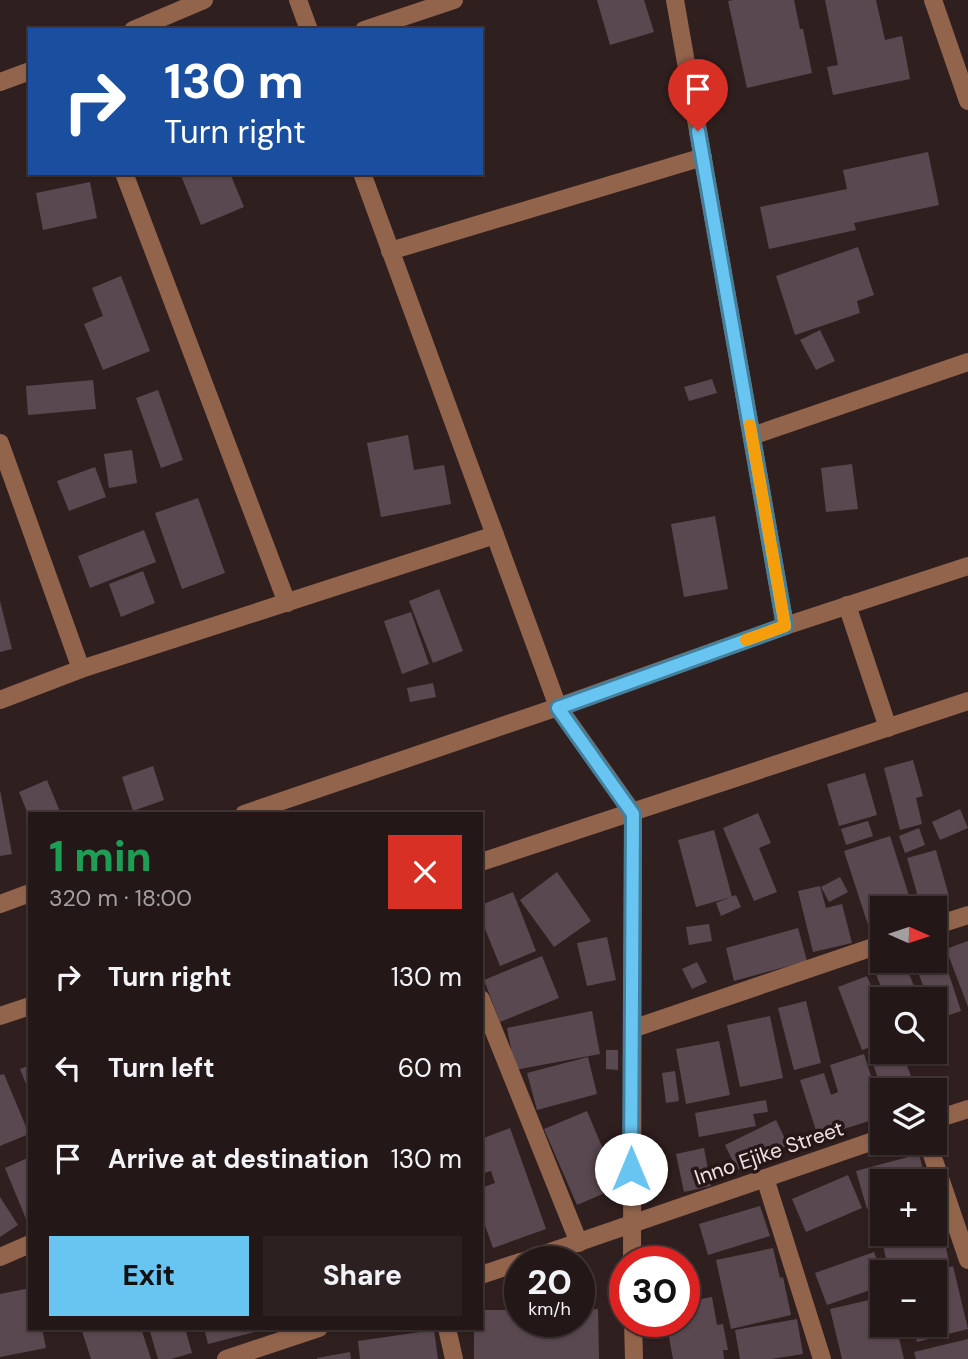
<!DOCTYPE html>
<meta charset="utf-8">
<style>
:root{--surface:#241717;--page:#2c2020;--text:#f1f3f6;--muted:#a39fa1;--line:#413636;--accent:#68c4f0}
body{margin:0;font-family:"DM Sans",sans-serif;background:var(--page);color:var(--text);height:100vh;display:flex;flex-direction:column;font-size:26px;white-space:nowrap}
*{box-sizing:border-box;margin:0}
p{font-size:23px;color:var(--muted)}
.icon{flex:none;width:38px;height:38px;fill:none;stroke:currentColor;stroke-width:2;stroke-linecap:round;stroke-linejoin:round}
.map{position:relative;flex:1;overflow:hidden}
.sheet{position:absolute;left:28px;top:812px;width:455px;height:518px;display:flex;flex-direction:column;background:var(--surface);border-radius:0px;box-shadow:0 2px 5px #0004,0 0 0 2px var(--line)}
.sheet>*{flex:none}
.top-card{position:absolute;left:28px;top:28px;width:455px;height:147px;border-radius:0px;box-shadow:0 2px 5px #0004,0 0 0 2px var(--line);background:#1a4fa0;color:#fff;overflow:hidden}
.needle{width:46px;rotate:93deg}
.controls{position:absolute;left:870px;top:896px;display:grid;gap:14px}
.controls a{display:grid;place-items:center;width:77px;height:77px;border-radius:0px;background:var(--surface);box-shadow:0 2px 5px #0004,0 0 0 2px var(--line);font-size:35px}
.speed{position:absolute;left:504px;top:1246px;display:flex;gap:14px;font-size:35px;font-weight:700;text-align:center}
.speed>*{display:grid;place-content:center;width:91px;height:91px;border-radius:50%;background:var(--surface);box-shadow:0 2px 5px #0004,0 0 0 2px var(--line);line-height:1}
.speed small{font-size:18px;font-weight:400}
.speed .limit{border:10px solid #d22;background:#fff;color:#111}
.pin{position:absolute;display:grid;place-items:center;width:60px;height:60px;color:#fff;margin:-72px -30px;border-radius:50% 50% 50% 0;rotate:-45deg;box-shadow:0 0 7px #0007}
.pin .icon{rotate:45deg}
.me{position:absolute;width:77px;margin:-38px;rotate:0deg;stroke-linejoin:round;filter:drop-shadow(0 0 5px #0008)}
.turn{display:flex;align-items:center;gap:24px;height:147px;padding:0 21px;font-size:32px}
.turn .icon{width:91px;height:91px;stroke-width:2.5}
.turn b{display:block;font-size:49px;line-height:60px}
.round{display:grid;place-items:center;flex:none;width:74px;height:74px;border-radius:0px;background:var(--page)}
.overview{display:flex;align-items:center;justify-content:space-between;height:119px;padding:0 21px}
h1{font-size:42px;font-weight:800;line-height:52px;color:#1e9e55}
.button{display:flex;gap:14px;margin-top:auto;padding:14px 21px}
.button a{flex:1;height:80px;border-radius:0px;background:var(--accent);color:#111;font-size:28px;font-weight:800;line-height:80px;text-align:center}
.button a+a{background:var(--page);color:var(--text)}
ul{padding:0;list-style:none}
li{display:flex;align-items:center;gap:21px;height:91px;padding:0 21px}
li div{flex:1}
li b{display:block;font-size:26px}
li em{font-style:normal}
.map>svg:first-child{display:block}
.building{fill:#5a4851}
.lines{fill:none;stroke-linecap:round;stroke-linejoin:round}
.minor{stroke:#92644c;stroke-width:18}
.route-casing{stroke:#447f9c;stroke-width:18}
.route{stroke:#68c4f0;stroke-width:12}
.slow{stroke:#f59e0b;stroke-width:12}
.labels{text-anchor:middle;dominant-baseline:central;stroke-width:7;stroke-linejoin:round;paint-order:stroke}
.street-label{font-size:21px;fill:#eee1e1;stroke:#261616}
</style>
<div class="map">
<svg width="968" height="1359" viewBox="0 0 968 1359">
<rect width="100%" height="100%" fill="#301f1f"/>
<g class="building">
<polygon points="597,0 644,0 654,32 610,45"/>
<polygon points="733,0 794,0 800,29 803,29 812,73 747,88 728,1"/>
<polygon points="825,0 876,0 885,40 902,36 910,79 833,95 827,67 838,65"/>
<polygon points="928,152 939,205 854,223 856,230 769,249 760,207 847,189 843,170"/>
<polygon points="180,173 230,173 244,207 201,225"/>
<polygon points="90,182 97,218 43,230 36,193"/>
<polygon points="858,247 874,295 857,301 860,313 795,335 776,276"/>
<polygon points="121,276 150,351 103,370 84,324 103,316 92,288"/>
<polygon points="820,330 835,361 816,370 800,340"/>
<polygon points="712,379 717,393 689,401 684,387"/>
<polygon points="93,380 96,409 28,415 26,386"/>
<polygon points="158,390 183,460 161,468 136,398"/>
<polygon points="408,435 414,470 444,465 451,504 381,517 367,443"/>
<polygon points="132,450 137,483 109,488 104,454"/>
<polygon points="852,464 858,509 826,512 821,468"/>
<polygon points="95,467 106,497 69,511 57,481"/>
<polygon points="198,498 225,573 182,589 155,513"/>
<polygon points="715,516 728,589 684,597 671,524"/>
<polygon points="144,530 156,562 90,588 78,556"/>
<polygon points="143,571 155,603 121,617 109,584"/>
<polygon points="439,589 463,651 433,663 409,601"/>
<polygon points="0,601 12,649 0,652"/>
<polygon points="411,612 429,664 402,674 384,621"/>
<polygon points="433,683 436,697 410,702 407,688"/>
<polygon points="913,760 923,796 916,798 922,824 900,830 884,768"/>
<polygon points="153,766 164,800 133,811 122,777"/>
<polygon points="865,773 877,815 839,826 827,784"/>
<polygon points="47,780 61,814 30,814 30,819 19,792"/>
<polygon points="0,790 12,854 0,856"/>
<polygon points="960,809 968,828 940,840 932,822"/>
<polygon points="758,813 771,843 759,848 777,892 754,901 723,828"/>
<polygon points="868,821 873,836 846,845 841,829"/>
<polygon points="919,828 925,845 905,853 899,836"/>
<polygon points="714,830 732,897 696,907 678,840"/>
<polygon points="890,836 913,908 882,908 882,926 870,931 844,851"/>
<polygon points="936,850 949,896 920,904 907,858"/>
<polygon points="557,872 591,921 554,947 520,900"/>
<polygon points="840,877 848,892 829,902 821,887"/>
<polygon points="820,886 826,908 842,904 852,943 813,952 798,891"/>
<polygon points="513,892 536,951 500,966 481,919 481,905"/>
<polygon points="736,895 741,907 721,916 716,903"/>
<polygon points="709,924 712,941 689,945 686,927"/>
<polygon points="798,928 807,961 734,981 726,948"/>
<polygon points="607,937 616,980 587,986 577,943"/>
<polygon points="968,941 968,1007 946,949"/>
<polygon points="941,950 961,1011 935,1020 934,999 928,999 914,961 934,961 934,952"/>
<polygon points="542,956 559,998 500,1022 484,980"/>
<polygon points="904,961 919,999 886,999 875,972"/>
<polygon points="697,962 707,982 692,989 682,969"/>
<polygon points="867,976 882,1015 882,1043 862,1050 838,987"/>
<polygon points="806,1001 821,1063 794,1070 778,1008"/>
<polygon points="592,1011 600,1054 515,1070 507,1028"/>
<polygon points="770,1016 783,1078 740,1087 727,1025"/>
<polygon points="719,1041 730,1095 686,1104 676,1049"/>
<polygon points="882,1048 882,1052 902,1052 916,1090 882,1090 869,1052"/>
<polygon points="606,1050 618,1050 618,1070 606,1069"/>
<polygon points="864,1054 882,1111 882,1117 818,1137 800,1080 824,1073 831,1095 838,1092 830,1065"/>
<polygon points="588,1057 597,1094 537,1110 527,1073"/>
<polygon points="30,1065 30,1094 20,1069"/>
<polygon points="675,1071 679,1101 666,1103 662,1073"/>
<polygon points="4,1074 29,1134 0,1146 0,1075"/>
<polygon points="766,1100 768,1112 753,1114 756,1126 699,1137 695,1113"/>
<polygon points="587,1111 619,1187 577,1205 544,1129"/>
<polygon points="776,1120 788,1145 737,1170 725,1145"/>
<polygon points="510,1128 546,1229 493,1248 481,1214 481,1188 495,1183 491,1171 481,1174 481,1139"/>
<polygon points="704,1148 711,1186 684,1192 676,1154"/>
<polygon points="919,1154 926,1181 882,1181 882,1234 889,1235 882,1237 874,1207 867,1209 856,1171"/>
<polygon points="30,1157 30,1217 26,1219 5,1168"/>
<polygon points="848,1175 862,1208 806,1232 792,1199"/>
<polygon points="0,1197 18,1225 0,1237"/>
<polygon points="760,1206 770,1236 708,1255 699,1224"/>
<polygon points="942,1227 948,1258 889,1271 882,1241 914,1234 934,1234 934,1229"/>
<polygon points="773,1248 780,1278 783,1277 791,1315 731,1329 716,1260"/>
<polygon points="874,1252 882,1274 882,1286 827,1305 815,1273"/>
<polygon points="953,1266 968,1329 917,1342 913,1325 934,1325 934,1271"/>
<polygon points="30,1288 30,1328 42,1328 46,1348 0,1357 0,1294"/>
<polygon points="712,1297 717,1325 723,1324 728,1350 723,1350 724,1359 673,1359 666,1321 684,1321 684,1302"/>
<polygon points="882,1297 882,1325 896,1325 904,1359 842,1359 830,1309"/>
<polygon points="598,1309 599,1359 474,1359 474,1328 481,1328 481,1310 520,1310 520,1321 579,1321 579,1310"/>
<polygon points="797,1319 803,1354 771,1359 740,1359 735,1330"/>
<polygon points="81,1328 141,1328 151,1359 91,1359"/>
<polygon points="149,1328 185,1328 192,1353 171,1359 158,1359"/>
<polygon points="204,1328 267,1328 267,1329 208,1344"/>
<polygon points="434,1330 438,1359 360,1359 358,1341"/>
<polygon points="968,1339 968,1359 916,1359 914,1352"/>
<polygon points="350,1352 351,1359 317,1359 317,1358"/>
</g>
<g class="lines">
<g class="minor">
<polyline points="298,0 309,30"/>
<polyline points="675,0 785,626"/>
<polyline points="933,0 968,101"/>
<polyline points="133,30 204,0"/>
<polyline points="364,30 454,0"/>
<polyline points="0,82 30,71"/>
<polyline points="124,173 287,603"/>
<polyline points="362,173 558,707 633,813 632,1262"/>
<polyline points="390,251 703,157"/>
<polyline points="752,436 968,362"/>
<polyline points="0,443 81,669"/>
<polyline points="847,605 888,728"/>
<polyline points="0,700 81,669 495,535"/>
<polyline points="244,814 558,707 785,626 968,566"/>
<polyline points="481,862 968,701"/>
<polyline points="0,904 30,893"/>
<polyline points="934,926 968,915"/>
<polyline points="481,999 579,1243"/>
<polyline points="0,1016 30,1006"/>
<polyline points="632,1029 882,944"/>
<polyline points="934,1120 968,1109"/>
<polyline points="928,1143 968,1260"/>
<polyline points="765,1178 822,1359"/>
<polyline points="0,1257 30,1244"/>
<polyline points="521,1262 882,1138"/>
<polyline points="481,1275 520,1262"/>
<polyline points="633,1321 634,1359"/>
<polyline points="447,1328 454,1359"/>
<polyline points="226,1359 319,1328"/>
</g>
</g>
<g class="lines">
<g class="route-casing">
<polyline id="route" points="631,1169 633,814 558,708 785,626 698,131"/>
</g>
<use href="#route" class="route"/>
<polyline class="slow" points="746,640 785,626 750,425"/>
</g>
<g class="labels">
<g class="street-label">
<text transform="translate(769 1153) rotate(-19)">Inno Ejike Street</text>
</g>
</g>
</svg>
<div class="controls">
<a><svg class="needle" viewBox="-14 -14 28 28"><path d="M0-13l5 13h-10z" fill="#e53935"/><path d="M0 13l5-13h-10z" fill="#a39fa1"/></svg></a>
<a><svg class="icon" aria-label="search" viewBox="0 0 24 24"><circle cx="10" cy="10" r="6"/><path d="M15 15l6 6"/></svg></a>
<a><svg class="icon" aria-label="layers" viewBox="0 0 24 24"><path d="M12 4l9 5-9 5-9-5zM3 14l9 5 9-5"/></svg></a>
<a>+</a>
<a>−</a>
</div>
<div class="speed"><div>20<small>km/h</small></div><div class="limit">30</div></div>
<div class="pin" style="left:698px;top:131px;background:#d93025"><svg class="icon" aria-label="arrive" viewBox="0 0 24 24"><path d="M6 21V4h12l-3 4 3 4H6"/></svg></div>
<svg class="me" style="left:631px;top:1169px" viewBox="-20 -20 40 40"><circle r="19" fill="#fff"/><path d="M0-13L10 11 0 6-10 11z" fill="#68c4f0"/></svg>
<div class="top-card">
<div class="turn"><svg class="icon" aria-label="right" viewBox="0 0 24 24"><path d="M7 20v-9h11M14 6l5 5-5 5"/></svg><div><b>130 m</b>Turn right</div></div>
</div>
<section class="sheet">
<div class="overview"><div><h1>1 min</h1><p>320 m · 18:00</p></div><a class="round" style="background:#d93025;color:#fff"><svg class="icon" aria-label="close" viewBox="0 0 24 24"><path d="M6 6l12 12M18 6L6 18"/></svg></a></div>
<ul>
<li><svg class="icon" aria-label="right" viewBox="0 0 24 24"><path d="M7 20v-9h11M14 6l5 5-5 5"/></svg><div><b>Turn right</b></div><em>130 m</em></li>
<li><svg class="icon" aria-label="left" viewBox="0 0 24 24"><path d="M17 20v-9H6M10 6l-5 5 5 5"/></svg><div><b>Turn left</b></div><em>60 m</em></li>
<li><svg class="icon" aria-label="arrive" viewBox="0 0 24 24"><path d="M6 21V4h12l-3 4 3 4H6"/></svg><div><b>Arrive at destination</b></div><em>130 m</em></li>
</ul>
<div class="button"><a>Exit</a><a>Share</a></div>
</section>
</div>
